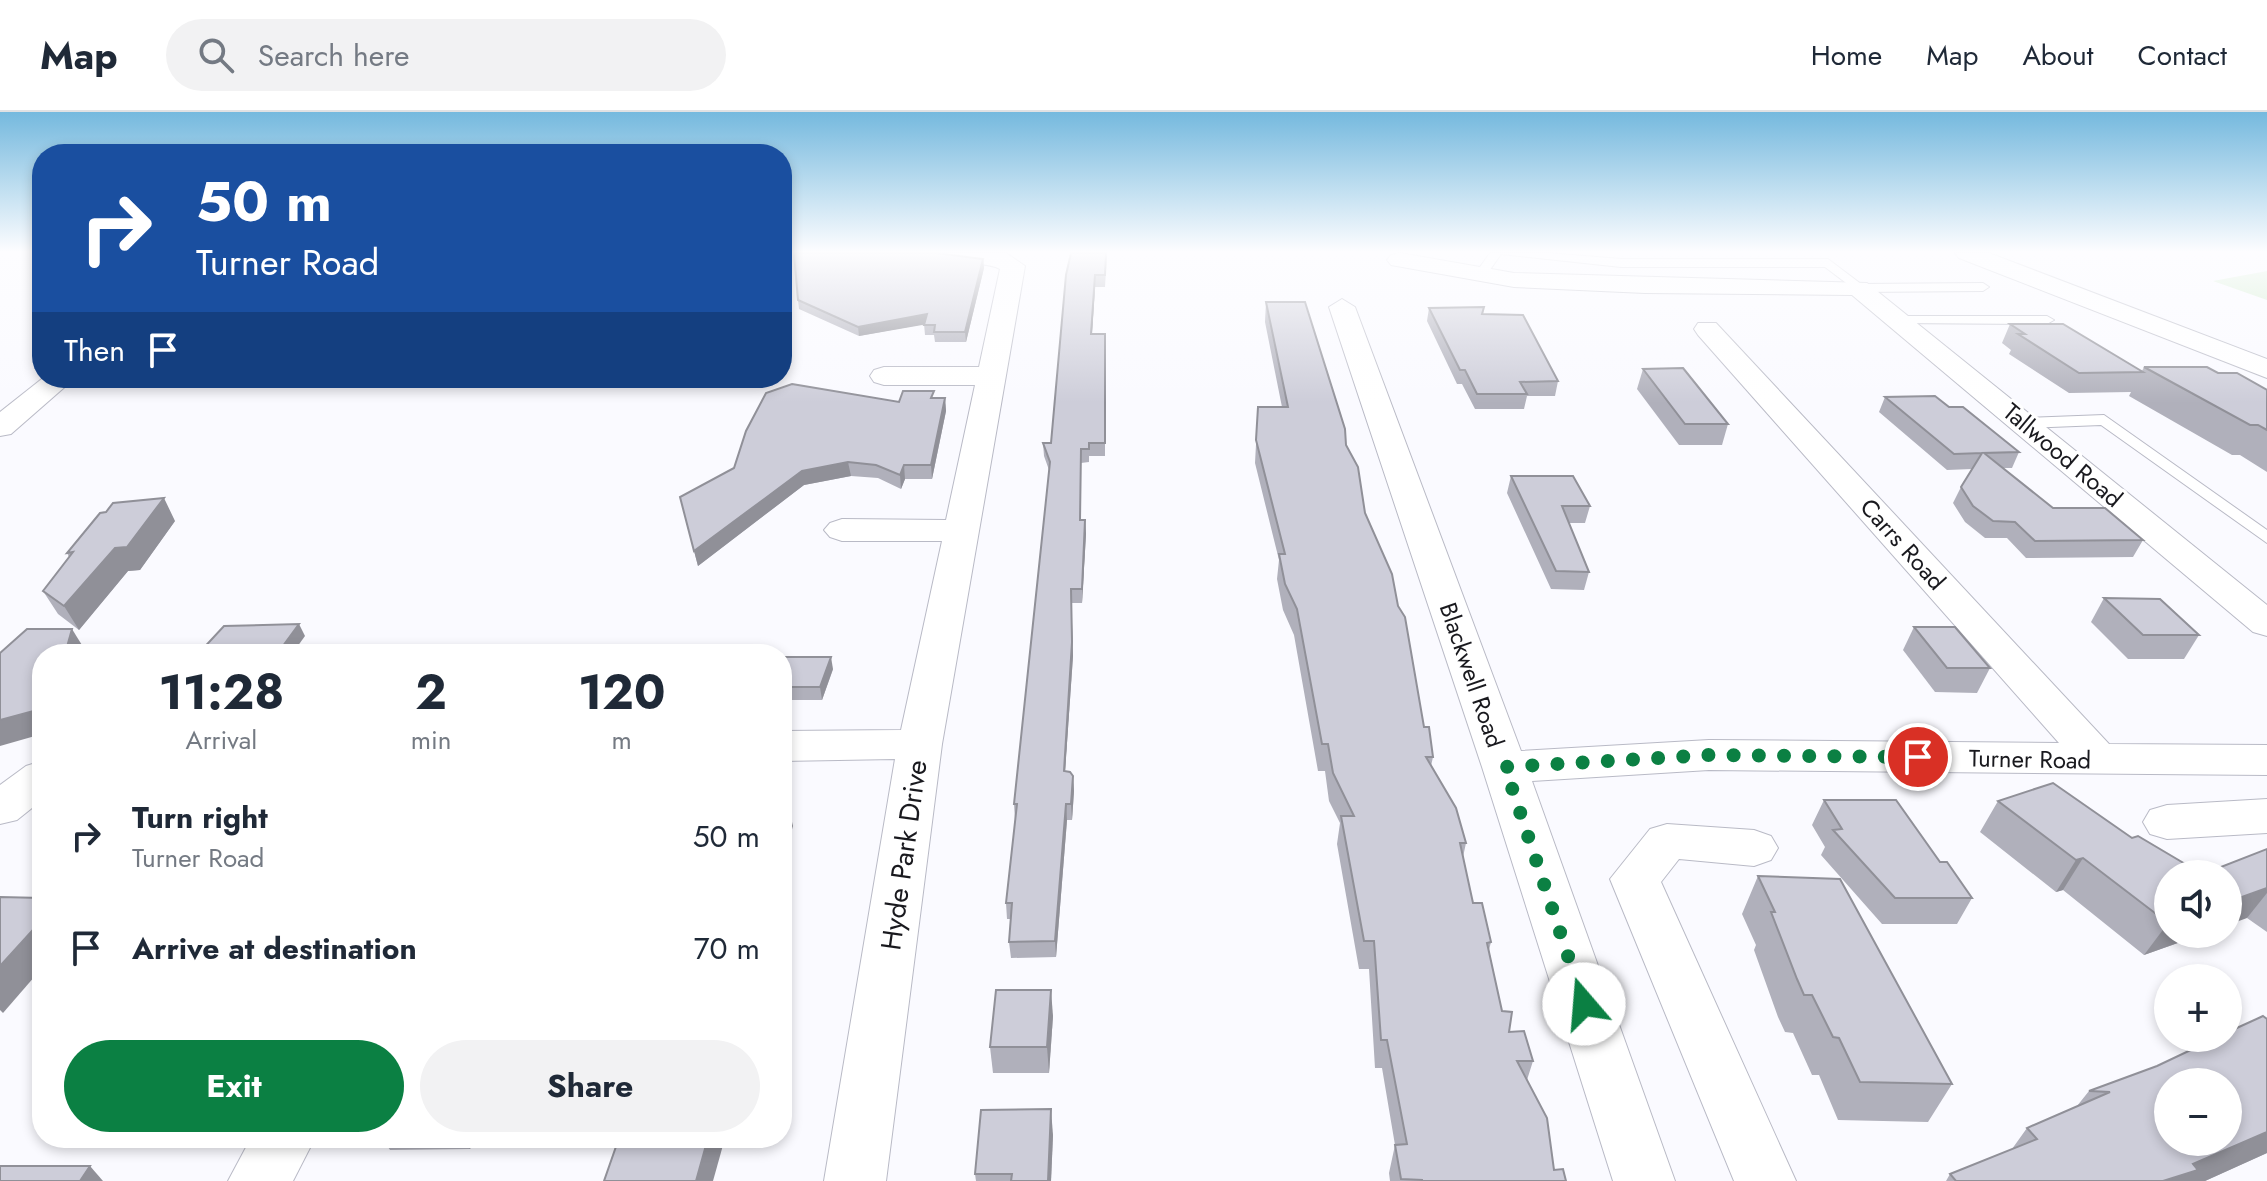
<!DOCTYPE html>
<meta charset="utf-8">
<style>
:root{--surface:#fff;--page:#f2f2f3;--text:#1f2937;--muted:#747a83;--line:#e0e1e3;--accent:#0b8043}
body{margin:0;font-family:Jost,sans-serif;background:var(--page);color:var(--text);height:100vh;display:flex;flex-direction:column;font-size:30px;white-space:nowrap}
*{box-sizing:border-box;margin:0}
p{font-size:26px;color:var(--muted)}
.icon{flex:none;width:44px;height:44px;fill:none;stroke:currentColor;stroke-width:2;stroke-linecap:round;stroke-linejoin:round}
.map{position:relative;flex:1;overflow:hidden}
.sheet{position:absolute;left:32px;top:532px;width:760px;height:504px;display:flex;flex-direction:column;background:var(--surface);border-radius:32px;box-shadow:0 4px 12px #0003}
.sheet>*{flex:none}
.top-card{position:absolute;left:32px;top:32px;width:760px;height:244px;border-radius:32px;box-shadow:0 4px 12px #0003;background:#1a4fa0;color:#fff;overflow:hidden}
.controls{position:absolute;left:2154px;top:748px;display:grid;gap:16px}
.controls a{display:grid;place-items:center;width:88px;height:88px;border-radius:50%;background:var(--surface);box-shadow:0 4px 12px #0003;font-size:40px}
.pin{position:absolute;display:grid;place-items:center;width:68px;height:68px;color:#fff;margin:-34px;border:4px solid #fff;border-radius:50%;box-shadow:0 2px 8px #0007}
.me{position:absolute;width:88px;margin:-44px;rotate:342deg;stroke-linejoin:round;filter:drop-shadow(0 0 6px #0008)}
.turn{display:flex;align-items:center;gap:28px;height:168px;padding:0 32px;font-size:36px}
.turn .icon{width:104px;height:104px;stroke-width:2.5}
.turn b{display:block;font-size:56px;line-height:68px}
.then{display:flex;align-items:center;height:76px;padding:0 32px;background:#0003;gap:16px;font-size:30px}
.eta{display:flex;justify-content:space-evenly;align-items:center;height:136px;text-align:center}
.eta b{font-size:48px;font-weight:700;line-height:56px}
.action{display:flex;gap:16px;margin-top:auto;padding:16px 32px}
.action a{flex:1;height:92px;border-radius:48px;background:var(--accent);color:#fff;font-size:32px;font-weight:700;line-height:92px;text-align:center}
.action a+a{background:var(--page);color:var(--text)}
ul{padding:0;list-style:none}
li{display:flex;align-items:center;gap:24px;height:112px;padding:0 32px}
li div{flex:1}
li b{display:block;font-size:30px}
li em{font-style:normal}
header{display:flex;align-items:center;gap:48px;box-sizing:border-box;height:112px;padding:0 40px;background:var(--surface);border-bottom:2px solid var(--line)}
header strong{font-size:38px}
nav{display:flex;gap:44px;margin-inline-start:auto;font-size:28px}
.search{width:560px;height:72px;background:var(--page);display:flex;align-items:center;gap:20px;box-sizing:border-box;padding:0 28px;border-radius:44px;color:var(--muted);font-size:30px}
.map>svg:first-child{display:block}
.green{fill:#cdebc8}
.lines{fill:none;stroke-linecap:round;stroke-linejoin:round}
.service-casing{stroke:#b9bac6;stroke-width:2}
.minor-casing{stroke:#b9bac6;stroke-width:2}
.service{fill:#fff;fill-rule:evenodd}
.minor{fill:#fff;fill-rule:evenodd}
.wall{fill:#b0b0bb}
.shaded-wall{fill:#909098}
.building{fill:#cdcdd9;stroke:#909098;stroke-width:2;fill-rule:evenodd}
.route{stroke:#0b8043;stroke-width:14;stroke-dasharray:0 25.2}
.labels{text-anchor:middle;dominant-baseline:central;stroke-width:6;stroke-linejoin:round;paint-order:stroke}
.street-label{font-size:24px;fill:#19191e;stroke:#fff}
.near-street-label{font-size:28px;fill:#19191e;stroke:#fff}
</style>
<header>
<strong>Map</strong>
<div class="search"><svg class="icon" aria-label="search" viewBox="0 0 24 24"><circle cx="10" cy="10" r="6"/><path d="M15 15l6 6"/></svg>Search here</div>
<nav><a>Home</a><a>Map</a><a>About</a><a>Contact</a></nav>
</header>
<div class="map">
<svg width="2267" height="1069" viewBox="0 0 2267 1069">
<rect width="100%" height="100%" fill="#fafaff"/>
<polygon class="green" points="2267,159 2267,188 2213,169"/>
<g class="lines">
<g class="service-casing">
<g id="service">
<polygon points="1490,141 1548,141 1621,147 1828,147 1861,172 1983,171 1989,175 1983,179 1858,180 1825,155 1621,155 1501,142 1485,165 1477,165 1475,162"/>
<polygon points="1895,204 2047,204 2054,208 2047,212 1890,211 1888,208"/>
<polygon points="2104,303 2267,418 2267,431 2101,313 2026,316 2018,311 2026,306"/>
</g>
</g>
<g class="minor-casing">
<g id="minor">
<path d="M925,141H1006L1025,154L942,632L886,1069H824L895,647L782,649V619L901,618L942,429H842L830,425L824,418L830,411L842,407L946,408L975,273H884L874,270L870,264L874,258L884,255H979L1000,157C981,147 936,155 925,141Z"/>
<polygon points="1400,141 1514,161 1867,171 2267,493 2267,524 2253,520 1852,183 1645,181 1514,175 1391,153 1387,148 1391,143"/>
<polygon points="1955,141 1989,141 2267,247 2267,266 1959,146"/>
<polygon points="1342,187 1355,195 1521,639 1709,628 2059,631 1698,223 1694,217 1698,211 1716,211 2109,632 2267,633 2267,663 1709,658 1532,669 1675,1069 1613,1069 1482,655 1329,195"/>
<polygon points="43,266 75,266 11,322 0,324 0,300"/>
<polygon points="42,649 42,688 17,708 0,712 0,673 26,654"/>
<polygon points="2267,687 2267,721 2167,727 2150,722 2143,710 2150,698 2167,693"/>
<polygon points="1667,712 1754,718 1771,724 1778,736 1771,748 1754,754 1679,747 1661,770 1796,1069 1734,1069 1610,767 1650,717"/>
<polygon points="251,1026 315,1026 293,1069 228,1069"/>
</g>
</g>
<use href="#service" class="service"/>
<use href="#minor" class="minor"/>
</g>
<g class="wall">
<polygon points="1071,141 1107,141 1105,175 1095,175 1092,222 1105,222 1105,344 1089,344 1089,350 1081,351 1080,408 1085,408 1086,422 1082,491 1071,491 1073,544 1065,660 1073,664 1074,679 1072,708 1067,708 1056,845 1011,846 1009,830 1011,807 1007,807 1006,791 1015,708 1014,692 1049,358 1044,344 1043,331 1051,331"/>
<polygon points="937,142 983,147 984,156 966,230 935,230 934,223 925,223 924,212 859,224 799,197 798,188"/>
<polygon points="1266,190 1346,333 1365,401 1398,494 1424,615 1433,645 1431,654 1466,731 1463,745 1473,791 1491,830 1489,838 1502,899 1509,920 1533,949 1527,968 1554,1058 1566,1069 1390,1069 1389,1061 1395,1033 1382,956 1375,956 1369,857 1359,857 1337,732 1340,711 1329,689 1325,659 1318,659 1294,523 1283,498 1277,467 1279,448 1255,351 1258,295 1282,295 1265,210"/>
<polygon points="1484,195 1483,202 1558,269 1555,284 1527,284 1524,297 1475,297 1462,272 1457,272 1427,209 1429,196"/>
<polygon points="2010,212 2142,259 2144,255 2218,261 2267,278 2267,360 2240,343 2232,343 2129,284 2131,280 2069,281 2009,242 2011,238 2002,231"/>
<polygon points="1643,257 1728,312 1722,333 1679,333 1637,277"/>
<polygon points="1885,285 1949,295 2019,340 2012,356 2003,356 2053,396 2143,428 2133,445 2026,446 2007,426 1985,426 1965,410 1953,391 1961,375 1972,357 1947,358 1879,300"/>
<polygon points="934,286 945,286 946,299 932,367 905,367 901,377 878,366 851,364 804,373 698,454 680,385 899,290"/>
<polygon points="1511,364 1590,394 1585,411 1569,411 1589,460 1584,478 1551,477 1507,381"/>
<polygon points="175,409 140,458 128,459 79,518 58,502 43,479 69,445 67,441"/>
<polygon points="2104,486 2199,523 2184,547 2128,547 2091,510"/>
<polygon points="1914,515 1990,556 1977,581 1935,580 1903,538"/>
<polygon points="782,545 833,557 822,588 782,588"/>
<polygon points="1824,688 1940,750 1972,786 1957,812 1882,812 1821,743 1825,735 1812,713"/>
<polygon points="1998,689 2132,726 2202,762 2168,822 2203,822 2144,843 2063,778 2056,780 1980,720"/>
<polygon points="2267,737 2267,820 2247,806"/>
<polygon points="1758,764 1952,972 1928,1010 1838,1008 1819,963 1812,963 1793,921 1785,920 1778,905 1754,838 1756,833 1742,802"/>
<polygon points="1053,904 1049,961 993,961 990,935"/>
<polygon points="2267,907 2267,1041 2205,1069 1946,1069 1950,1062 2012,1037 2027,1016 2077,994 2089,979 2157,954"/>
<polygon points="1053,1023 1051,1069 976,1069 975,1062"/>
<polygon points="382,1026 475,1026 470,1037 390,1038"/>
</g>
<g class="shaded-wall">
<polygon points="983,147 984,156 966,230 965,220"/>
<polygon points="1095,163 1095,175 1091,234 1091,222"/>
<polygon points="927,202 928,212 859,224 858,215"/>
<polygon points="945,286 946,299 932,367 931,353"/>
<polygon points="848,350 851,364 804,373 698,454 694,439 802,359"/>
<polygon points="904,353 905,367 901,377 900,363"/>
<polygon points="164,386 175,409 140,458 128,459 79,518 64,494 115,436"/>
<polygon points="1085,408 1086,422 1082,491 1082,477"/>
<polygon points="1071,477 1073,544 1064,675 1064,659"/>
<polygon points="299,512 305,524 292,542 277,542"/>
<polygon points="72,517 85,538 84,542 65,542"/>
<polygon points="831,545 833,557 822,588 820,575"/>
<polygon points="42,593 42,622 0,634 0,608"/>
<polygon points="1073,664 1074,679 1072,708 1071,692"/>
<polygon points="787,689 793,714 782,751 782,705"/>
<polygon points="1066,692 1067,708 1056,845 1055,829"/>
<polygon points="2083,746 2063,778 2056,780 2076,748"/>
<polygon points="2267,776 2267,781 2247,806 2228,813 2228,790"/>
<polygon points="42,808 42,856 3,901 0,898 0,854"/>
<polygon points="2168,811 2168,822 2203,822 2144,843"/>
<polygon points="1051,878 1053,904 1049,961 1047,935"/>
<polygon points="1051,997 1053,1023 1051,1069 1048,1069"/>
<polygon points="2267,1020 2267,1041 2205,1069 2163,1069 2193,1052"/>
<polygon points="464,1026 475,1026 470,1037"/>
<polygon points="708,1026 725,1026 713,1069 696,1069"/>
<polygon points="90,1054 103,1069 80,1069"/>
</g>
<g class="building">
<polygon points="794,141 936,141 983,147 965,220 934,220 935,213 924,213 927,202 858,215 798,188"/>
<polygon points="1071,141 1106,141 1105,163 1095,163 1091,222 1105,222 1105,331 1089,331 1089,337 1081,337 1080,408 1085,408 1082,477 1071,477 1072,530 1064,659 1070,660 1073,664 1071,692 1066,692 1055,829 1009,830 1012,791 1006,791 1017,692 1014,692 1050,350 1043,331 1051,331 1066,163"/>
<polygon points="1266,190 1305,190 1345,317 1346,333 1358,355 1365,401 1392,462 1398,494 1405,505 1424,615 1429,615 1433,645 1426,645 1456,696 1466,731 1460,731 1473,791 1482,791 1491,830 1487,831 1502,899 1512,900 1509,920 1524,919 1533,949 1517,949 1547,1006 1554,1058 1563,1057 1566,1069 1422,1069 1422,1068 1401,1067 1395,1033 1407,1032 1387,928 1381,928 1374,829 1364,829 1341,704 1354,704 1333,661 1328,632 1322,632 1297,497 1285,472 1279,442 1285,442 1256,328 1258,295 1288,295"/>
<polygon points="1484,195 1482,202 1523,203 1558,269 1520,270 1527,282 1477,282 1465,258 1460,258 1429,196"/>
<polygon points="2010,212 2063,212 2143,260 2079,261 2018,222 2025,222"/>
<polygon points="2144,255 2207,255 2218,261 2237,261 2267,278 2267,318 2258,313 2250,313"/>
<polygon points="1683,256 1728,312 1685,312 1643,257"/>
<polygon points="792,272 899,290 903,279 934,279 931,286 945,286 931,353 904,353 900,363 876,353 848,350 802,359 694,439 680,385 734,356 746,319 766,281"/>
<polygon points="1935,284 1949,295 1963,295 2019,340 1984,341 2053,396 2105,396 2143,428 2035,429 2015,410 1993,409 1973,394 1961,375 1982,341 1954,342 1885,285"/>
<polygon points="1511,364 1573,364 1590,394 1562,394 1589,460 1556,459"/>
<polygon points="164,386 127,435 115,436 64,494 43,479 73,440 67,441 100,401 106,400 113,391"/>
<polygon points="2104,486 2160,487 2199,523 2143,523"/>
<polygon points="299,512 277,542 198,542 224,514"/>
<polygon points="1914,515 1955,515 1990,556 1947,556"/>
<polygon points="27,517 72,517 65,542 42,542 41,597 0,608 0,541"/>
<polygon points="782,545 831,545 820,575 782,575"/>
<polygon points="2053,671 2132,726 2138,724 2202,762 2168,762 2168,811 2083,746 2076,748 1998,689"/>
<polygon points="1824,688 1896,688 1940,750 1947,750 1972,786 1895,786 1833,718 1842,717"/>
<polygon points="782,689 787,689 782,705"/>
<polygon points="2267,737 2267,776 2228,790 2228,762 2203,762"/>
<polygon points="1758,764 1840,767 1952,972 1860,970 1839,926 1833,925 1812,883 1804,883 1797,867 1771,800 1775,800"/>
<polygon points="0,785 42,786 42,808 0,854"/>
<polygon points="996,878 1051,878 1047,935 990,935"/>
<path d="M2263,904L2267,907V1020L2193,1052L2198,1058L2163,1069H1956L1950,1062L2037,1027L2027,1016L2110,980L2089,979L2157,954L2216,926H2228V920ZM2168,970H2228V1030H2168Z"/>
<polygon points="1051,997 1048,1069 1011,1069 1012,1062 975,1062 981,998"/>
<polygon points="619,1026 708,1026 696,1069 604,1069"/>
<polygon points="0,1054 90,1054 80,1069 0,1069"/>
</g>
<linearGradient id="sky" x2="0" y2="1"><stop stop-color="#75b9de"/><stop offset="0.48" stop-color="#fdfdff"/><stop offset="1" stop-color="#fdfdff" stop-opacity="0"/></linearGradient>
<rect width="2267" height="291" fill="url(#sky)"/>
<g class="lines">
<polyline class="route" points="1584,892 1505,655 1709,643 1918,645"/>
</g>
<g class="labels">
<g class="street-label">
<text transform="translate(2063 343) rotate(40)">Tallwood Road</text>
<text transform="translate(1903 432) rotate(48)">Carrs Road</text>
<text transform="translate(1472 563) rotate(71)">Blackwell Road</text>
<text transform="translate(2030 647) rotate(1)">Turner Road</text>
</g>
<g class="near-street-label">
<text transform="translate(904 743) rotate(-82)">Hyde Park Drive</text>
</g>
</g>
</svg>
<div class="controls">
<a><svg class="icon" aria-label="sound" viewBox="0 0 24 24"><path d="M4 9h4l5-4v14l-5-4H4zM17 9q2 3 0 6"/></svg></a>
<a>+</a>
<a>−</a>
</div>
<div class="pin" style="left:1918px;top:645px;background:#d93025"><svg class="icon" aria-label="arrive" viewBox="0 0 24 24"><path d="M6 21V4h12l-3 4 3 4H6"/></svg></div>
<svg class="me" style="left:1584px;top:892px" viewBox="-20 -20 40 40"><circle r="19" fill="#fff"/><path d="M0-13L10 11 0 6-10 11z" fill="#0b8043"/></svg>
<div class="top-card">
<div class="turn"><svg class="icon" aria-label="right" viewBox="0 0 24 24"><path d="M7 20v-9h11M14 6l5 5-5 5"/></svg><div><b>50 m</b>Turner Road</div></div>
<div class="then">Then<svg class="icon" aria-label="arrive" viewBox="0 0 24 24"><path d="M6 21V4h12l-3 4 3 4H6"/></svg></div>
</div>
<section class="sheet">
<div class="eta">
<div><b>11:28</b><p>Arrival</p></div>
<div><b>2</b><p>min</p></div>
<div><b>120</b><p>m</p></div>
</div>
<ul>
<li><svg class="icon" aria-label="right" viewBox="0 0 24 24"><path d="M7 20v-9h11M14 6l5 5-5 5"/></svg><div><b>Turn right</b><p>Turner Road</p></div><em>50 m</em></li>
<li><svg class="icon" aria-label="arrive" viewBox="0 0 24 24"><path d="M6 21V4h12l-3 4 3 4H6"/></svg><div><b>Arrive at destination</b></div><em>70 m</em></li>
</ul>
<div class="action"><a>Exit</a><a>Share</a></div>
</section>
</div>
